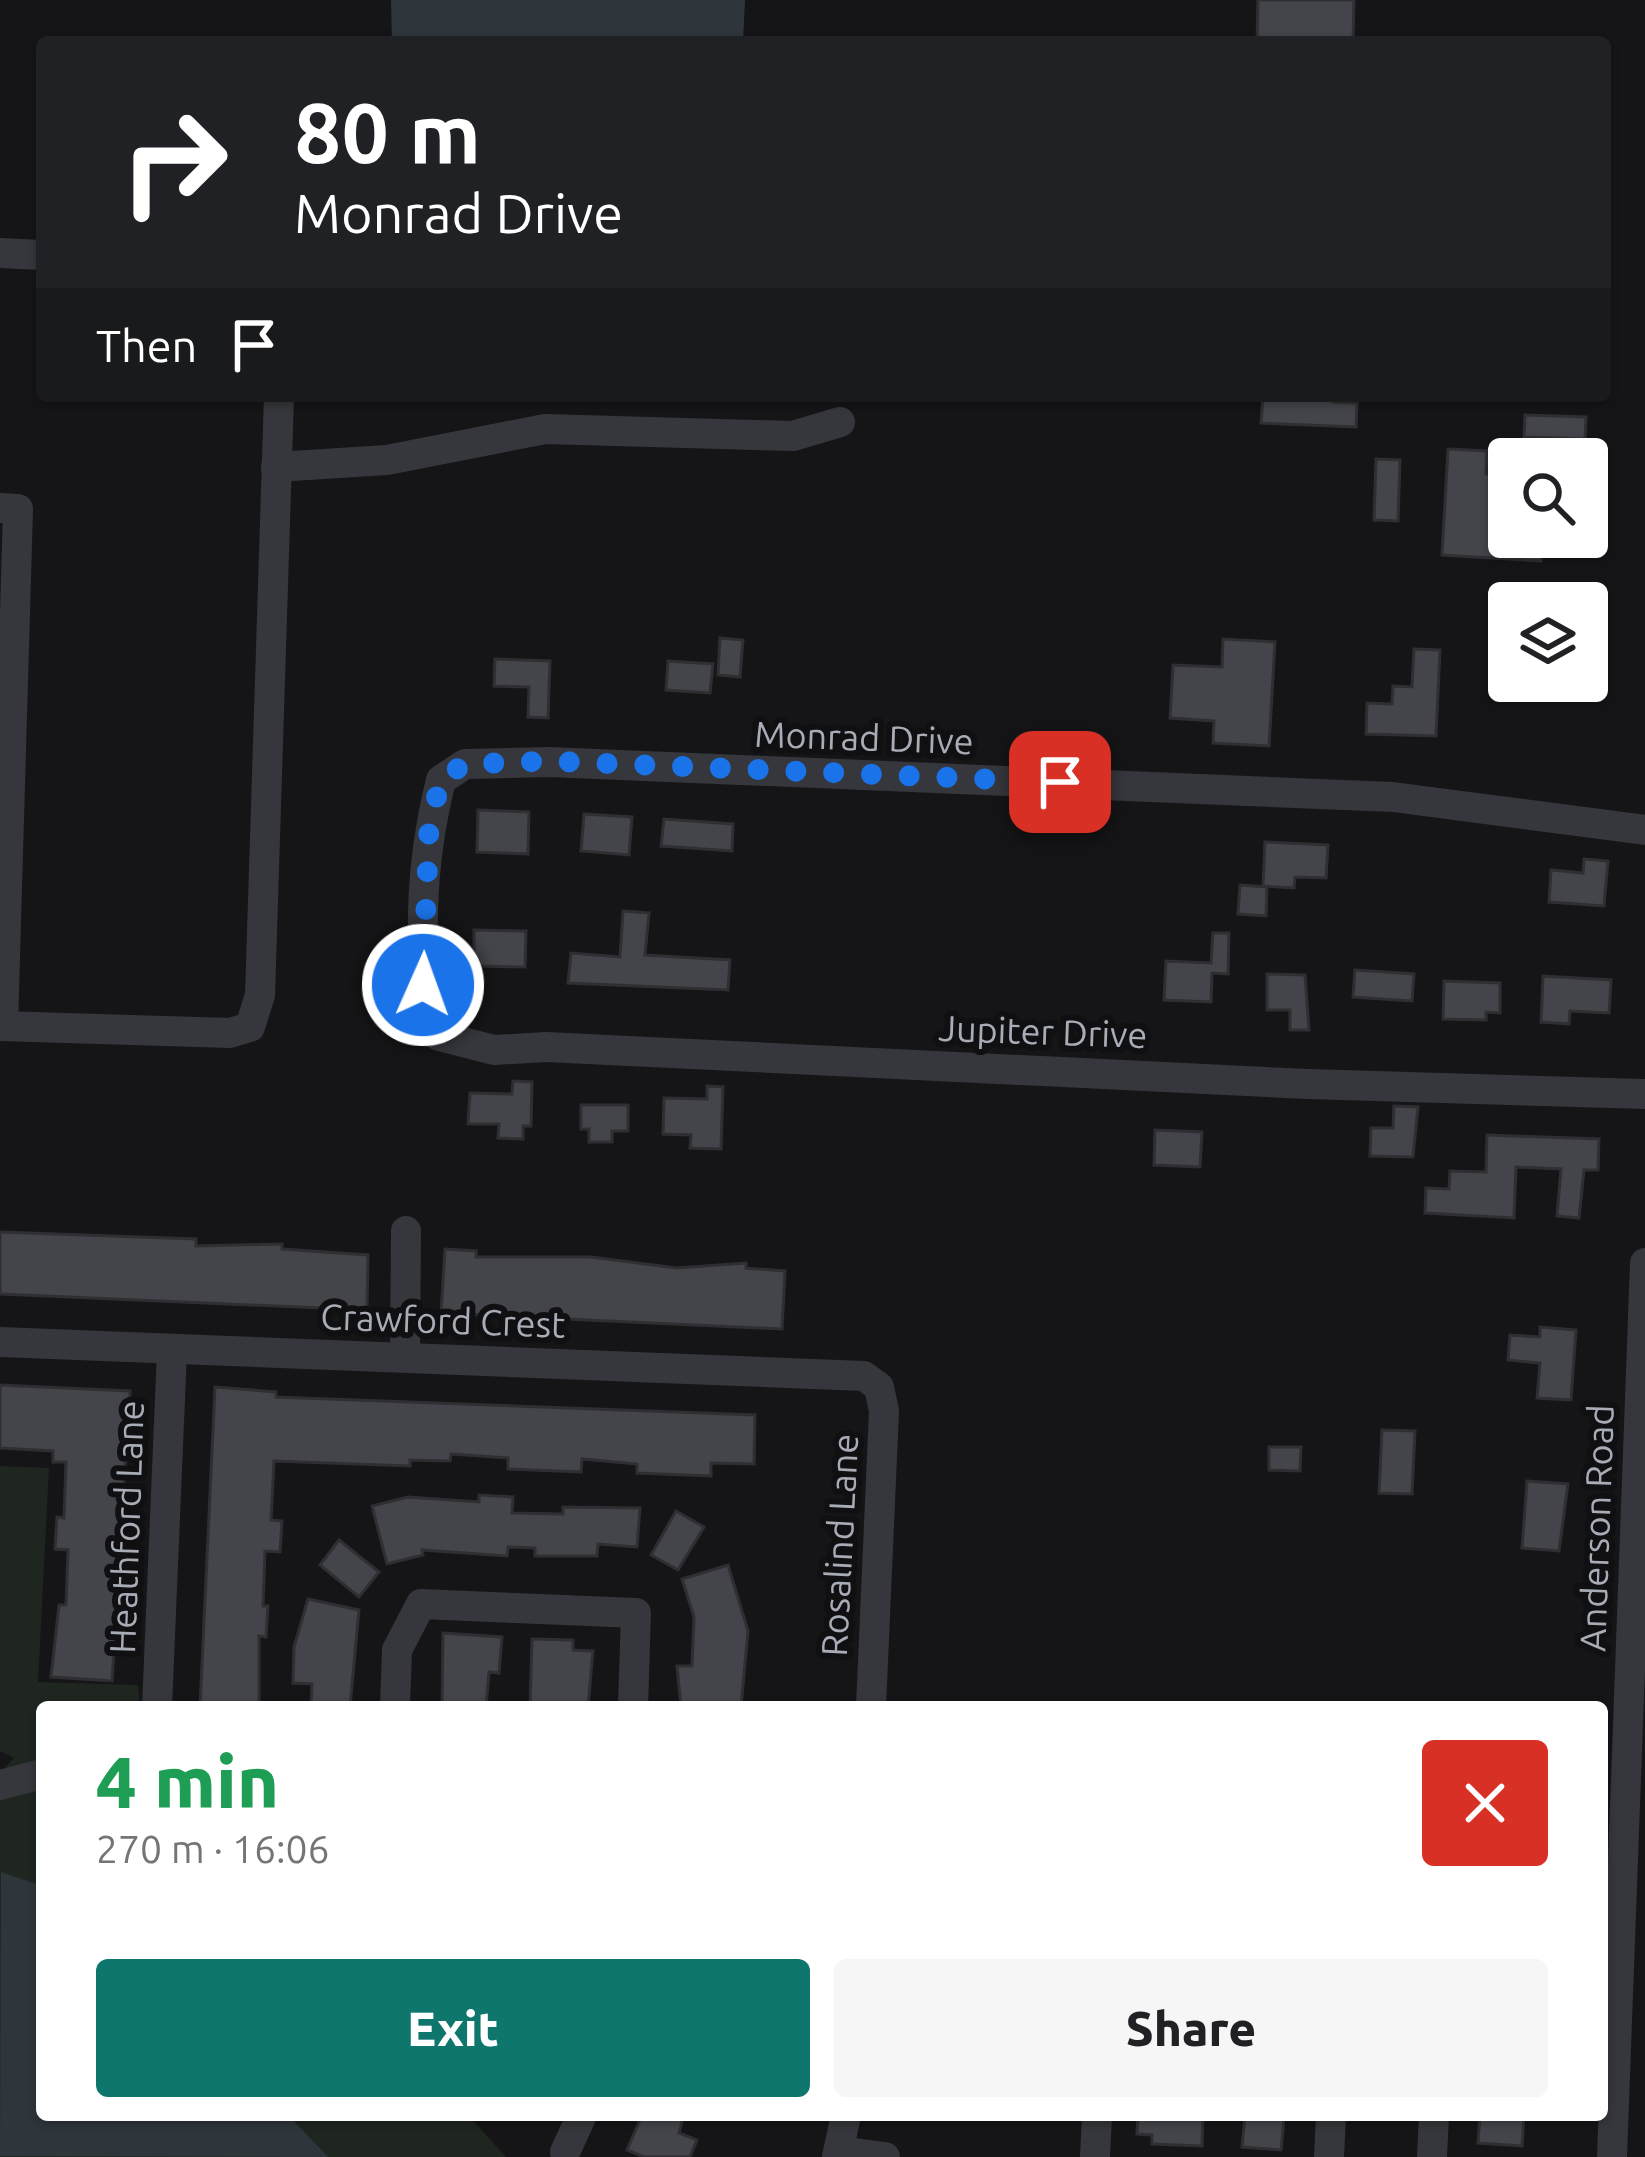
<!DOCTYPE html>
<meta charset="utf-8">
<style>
:root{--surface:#fff;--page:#f6f6f6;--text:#202124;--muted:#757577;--accent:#0f766e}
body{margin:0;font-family:Ubuntu,sans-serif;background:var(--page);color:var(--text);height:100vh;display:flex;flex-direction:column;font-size:45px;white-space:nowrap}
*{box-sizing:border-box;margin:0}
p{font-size:39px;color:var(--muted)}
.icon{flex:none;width:66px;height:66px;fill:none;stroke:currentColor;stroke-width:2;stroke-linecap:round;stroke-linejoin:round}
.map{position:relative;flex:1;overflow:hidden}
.drawer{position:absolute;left:36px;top:1701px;width:1572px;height:420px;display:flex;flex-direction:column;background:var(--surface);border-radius:12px;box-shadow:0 3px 9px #0004}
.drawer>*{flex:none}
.guide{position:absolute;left:36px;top:36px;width:1575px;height:366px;border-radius:12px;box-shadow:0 3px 9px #0004;background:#202124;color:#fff;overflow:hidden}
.fabs{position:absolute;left:1488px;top:438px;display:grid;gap:24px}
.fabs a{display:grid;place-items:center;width:120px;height:120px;border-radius:12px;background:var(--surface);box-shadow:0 3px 9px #0004;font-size:60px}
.pin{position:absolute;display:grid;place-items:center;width:102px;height:102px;color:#fff;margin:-51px;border-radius:24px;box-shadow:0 6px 18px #0006}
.me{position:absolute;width:132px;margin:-66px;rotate:2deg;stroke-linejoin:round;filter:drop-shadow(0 0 9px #0008)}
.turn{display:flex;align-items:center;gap:42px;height:252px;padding:0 60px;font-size:54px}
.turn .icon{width:156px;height:156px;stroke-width:2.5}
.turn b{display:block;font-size:84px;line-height:102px}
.then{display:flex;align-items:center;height:114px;padding:0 60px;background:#0003;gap:24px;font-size:45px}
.round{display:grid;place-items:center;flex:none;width:126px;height:126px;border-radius:12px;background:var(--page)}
.summary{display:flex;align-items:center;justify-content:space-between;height:204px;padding:0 60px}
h1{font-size:72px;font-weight:800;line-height:90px;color:#1e9e55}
.button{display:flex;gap:24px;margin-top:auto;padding:24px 60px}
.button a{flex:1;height:138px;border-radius:12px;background:var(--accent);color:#fff;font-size:48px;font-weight:800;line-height:138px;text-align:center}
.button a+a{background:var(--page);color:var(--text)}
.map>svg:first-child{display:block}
.green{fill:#1f2620}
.water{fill:#2e363c}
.building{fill:#44454a;stroke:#2f2f33;stroke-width:3}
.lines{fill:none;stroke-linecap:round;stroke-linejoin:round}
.minor{stroke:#36373c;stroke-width:30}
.route{stroke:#1a73e8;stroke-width:21;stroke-dasharray:0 37.8}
.labels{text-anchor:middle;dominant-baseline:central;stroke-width:12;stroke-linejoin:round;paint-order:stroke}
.street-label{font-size:36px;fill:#a8acb6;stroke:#101012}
</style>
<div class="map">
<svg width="1645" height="2157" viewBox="0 0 1645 2157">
<rect width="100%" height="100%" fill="#151517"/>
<polygon class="green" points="0,1466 49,1468 38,1682 138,1685 140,1707 42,1707 42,2115 468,2115 506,2157 0,2157 0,1773 14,1758 0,1751"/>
<g class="water">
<polygon points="391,0 745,0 743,42 392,42"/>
<polygon points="1,1872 42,1886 42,2115 288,2115 328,2157 0,2156"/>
</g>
<g class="building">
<polygon points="1258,0 1354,0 1353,42 1257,42"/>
<polygon points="1263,396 1334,396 1333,402 1357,403 1356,427 1261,423"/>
<polygon points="1525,415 1586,417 1585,439 1524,437"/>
<polygon points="1448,449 1487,451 1486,474 1497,475 1495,518 1509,519 1509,537 1542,537 1541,561 1442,555"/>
<polygon points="1376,459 1400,460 1398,521 1374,520"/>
<polygon points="720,638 743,640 740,677 718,675"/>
<polygon points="1223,639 1275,642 1269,746 1213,743 1214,721 1170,718 1173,665 1222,667"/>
<polygon points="1414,649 1440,650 1436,736 1366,734 1367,703 1392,704 1393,686 1412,687"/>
<polygon points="495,659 550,661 548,718 528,717 529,687 494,686"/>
<polygon points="668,661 713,664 710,693 666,690"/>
<polygon points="478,810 529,812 528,854 477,852"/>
<polygon points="584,814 632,817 629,855 581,851"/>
<polygon points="664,819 733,824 732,851 661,846"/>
<polygon points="1265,842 1328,845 1326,878 1295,877 1294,888 1263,886"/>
<polygon points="1584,859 1608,861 1604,906 1549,902 1551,870 1583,873"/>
<polygon points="1240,885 1267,887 1266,916 1238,914"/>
<polygon points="623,911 649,913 645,955 730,960 728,990 568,983 571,953 620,957"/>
<polygon points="474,930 526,931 525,967 474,966"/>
<polygon points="1213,933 1229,933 1228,974 1212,973 1211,1002 1164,1000 1166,961 1211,963"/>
<polygon points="1355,970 1414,974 1412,1001 1353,997"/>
<polygon points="1267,974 1305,975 1309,1030 1290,1030 1290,1010 1267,1010"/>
<polygon points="1543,976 1611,980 1609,1013 1570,1011 1569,1024 1541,1022"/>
<polygon points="1444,981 1500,983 1500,1013 1486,1012 1486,1020 1443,1019"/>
<polygon points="513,1081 532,1082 531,1126 523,1126 523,1139 498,1138 499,1124 468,1124 470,1093 512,1094"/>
<polygon points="707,1086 723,1087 721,1149 690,1148 691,1135 663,1134 664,1098 707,1099"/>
<polygon points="581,1105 628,1105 628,1131 612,1131 612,1142 589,1142 589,1129 581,1129"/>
<polygon points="1394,1106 1418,1107 1413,1157 1370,1156 1371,1128 1393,1128"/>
<polygon points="1155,1130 1202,1132 1200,1167 1154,1165"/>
<polygon points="1487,1135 1599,1139 1598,1170 1584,1170 1579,1218 1557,1216 1561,1169 1516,1167 1514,1218 1425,1213 1426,1188 1449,1189 1450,1171 1486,1172"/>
<polygon points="0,1232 196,1239 196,1246 282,1244 282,1249 368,1255 367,1310 0,1294"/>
<polygon points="445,1249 476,1251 476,1257 591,1257 677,1268 746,1263 746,1268 785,1271 782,1329 441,1313"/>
<polygon points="1540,1327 1576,1330 1571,1400 1537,1398 1540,1363 1508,1360 1510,1335 1540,1337"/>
<polygon points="0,1385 130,1391 112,1681 51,1677 59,1605 66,1605 68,1550 55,1549 57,1517 64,1518 66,1462 53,1462 53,1451 0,1448"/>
<polygon points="215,1387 276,1392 276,1397 755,1415 754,1464 711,1463 711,1476 637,1473 637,1464 582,1459 581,1472 508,1469 508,1458 451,1454 450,1461 410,1460 410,1466 274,1461 271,1520 282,1521 280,1552 265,1551 263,1606 268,1606 266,1637 259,1636 259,1707 200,1707"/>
<polygon points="1382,1430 1415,1431 1412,1494 1379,1493"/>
<polygon points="1269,1447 1301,1447 1300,1471 1269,1470"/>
<polygon points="1527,1481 1568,1484 1559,1551 1522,1548"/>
<polygon points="479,1495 513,1497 512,1513 563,1514 563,1507 640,1508 637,1547 598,1544 597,1556 535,1556 535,1548 508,1547 507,1556 422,1550 423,1555 387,1564 372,1506 408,1497 479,1502"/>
<polygon points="676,1511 704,1527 678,1570 651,1555"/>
<polygon points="339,1540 379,1572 359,1597 320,1565"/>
<polygon points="728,1565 748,1631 741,1707 681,1707 677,1666 692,1666 694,1617 682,1579"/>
<polygon points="308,1599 359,1610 350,1707 311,1707 312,1684 293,1683 294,1647"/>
<polygon points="443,1633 502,1637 499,1673 489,1672 486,1707 442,1707"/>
<polygon points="532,1639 573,1640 573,1650 593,1651 588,1707 530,1707"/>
<polygon points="642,2115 684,2115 679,2133 697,2140 690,2157 644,2157 627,2150"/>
<polygon points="1138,2115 1203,2115 1202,2146 1152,2144 1152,2135 1137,2134"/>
<polygon points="1480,2115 1524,2116 1522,2146 1478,2143"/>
<polygon points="1245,2116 1284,2119 1281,2150 1242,2147"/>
</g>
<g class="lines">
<g class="minor">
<polyline points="0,253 42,255"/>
<polyline points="276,467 387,460 545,429 793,436 840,422"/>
<polyline points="0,508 18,509 3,1026"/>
<path d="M1645,830L1393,797L549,762L465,764L441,780C421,861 414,956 439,1036L494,1050L546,1047L1308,1084L1645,1094"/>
<polyline points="0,1026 230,1033 250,1027 260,995 279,396"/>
<polyline points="0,1342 864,1376 879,1387 884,1411 871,1707"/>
<polyline points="405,1356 406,1231"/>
<polyline points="157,1707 172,1351"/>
<polyline points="395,1707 397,1650 421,1604 636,1613 633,1707"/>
<polyline points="0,1785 42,1774"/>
<polyline points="839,2151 885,2157"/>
<polyline points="565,2152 582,2115"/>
<polyline points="837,2157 846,2115"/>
<polyline points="1095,2157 1097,2115"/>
<polyline points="1329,2157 1331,2115"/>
<polyline points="1432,2157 1434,2115"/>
<polyline points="1612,2157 1645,1263"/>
</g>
</g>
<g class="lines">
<polyline class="route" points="423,985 429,828 441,779 465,764 549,761 1060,782"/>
</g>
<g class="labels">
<g class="street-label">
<text transform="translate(864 737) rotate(2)">Monrad Drive</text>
<text transform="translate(1043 1031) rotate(2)">Jupiter Drive</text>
<text transform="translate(443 1320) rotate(2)">Crawford Crest</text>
<text transform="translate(126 1527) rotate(-88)">Heathford Lane</text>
<text transform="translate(1596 1528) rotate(-88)">Anderson Road</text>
<text transform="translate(839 1545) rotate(-87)">Rosalind Lane</text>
</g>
</g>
</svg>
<div class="fabs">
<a><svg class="icon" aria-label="search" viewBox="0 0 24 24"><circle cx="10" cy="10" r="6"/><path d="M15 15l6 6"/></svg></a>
<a><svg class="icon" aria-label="layers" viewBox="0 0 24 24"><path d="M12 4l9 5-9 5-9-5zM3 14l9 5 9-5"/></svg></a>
</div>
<div class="pin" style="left:1060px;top:782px;background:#d93025"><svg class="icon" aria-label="arrive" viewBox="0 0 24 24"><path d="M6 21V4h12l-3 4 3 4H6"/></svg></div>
<svg class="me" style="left:423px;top:985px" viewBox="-20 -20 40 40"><circle r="17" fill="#1a73e8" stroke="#fff" stroke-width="3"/><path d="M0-11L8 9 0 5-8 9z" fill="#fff"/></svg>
<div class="guide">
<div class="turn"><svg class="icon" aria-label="right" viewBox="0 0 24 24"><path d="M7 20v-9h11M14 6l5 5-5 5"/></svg><div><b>80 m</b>Monrad Drive</div></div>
<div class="then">Then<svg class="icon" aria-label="arrive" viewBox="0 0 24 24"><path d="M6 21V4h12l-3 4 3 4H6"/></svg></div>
</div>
<section class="drawer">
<div class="summary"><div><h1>4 min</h1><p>270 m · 16:06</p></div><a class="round" style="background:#d93025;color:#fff"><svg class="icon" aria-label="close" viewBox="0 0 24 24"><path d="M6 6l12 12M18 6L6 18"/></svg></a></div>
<div class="button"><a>Exit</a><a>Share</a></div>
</section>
</div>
